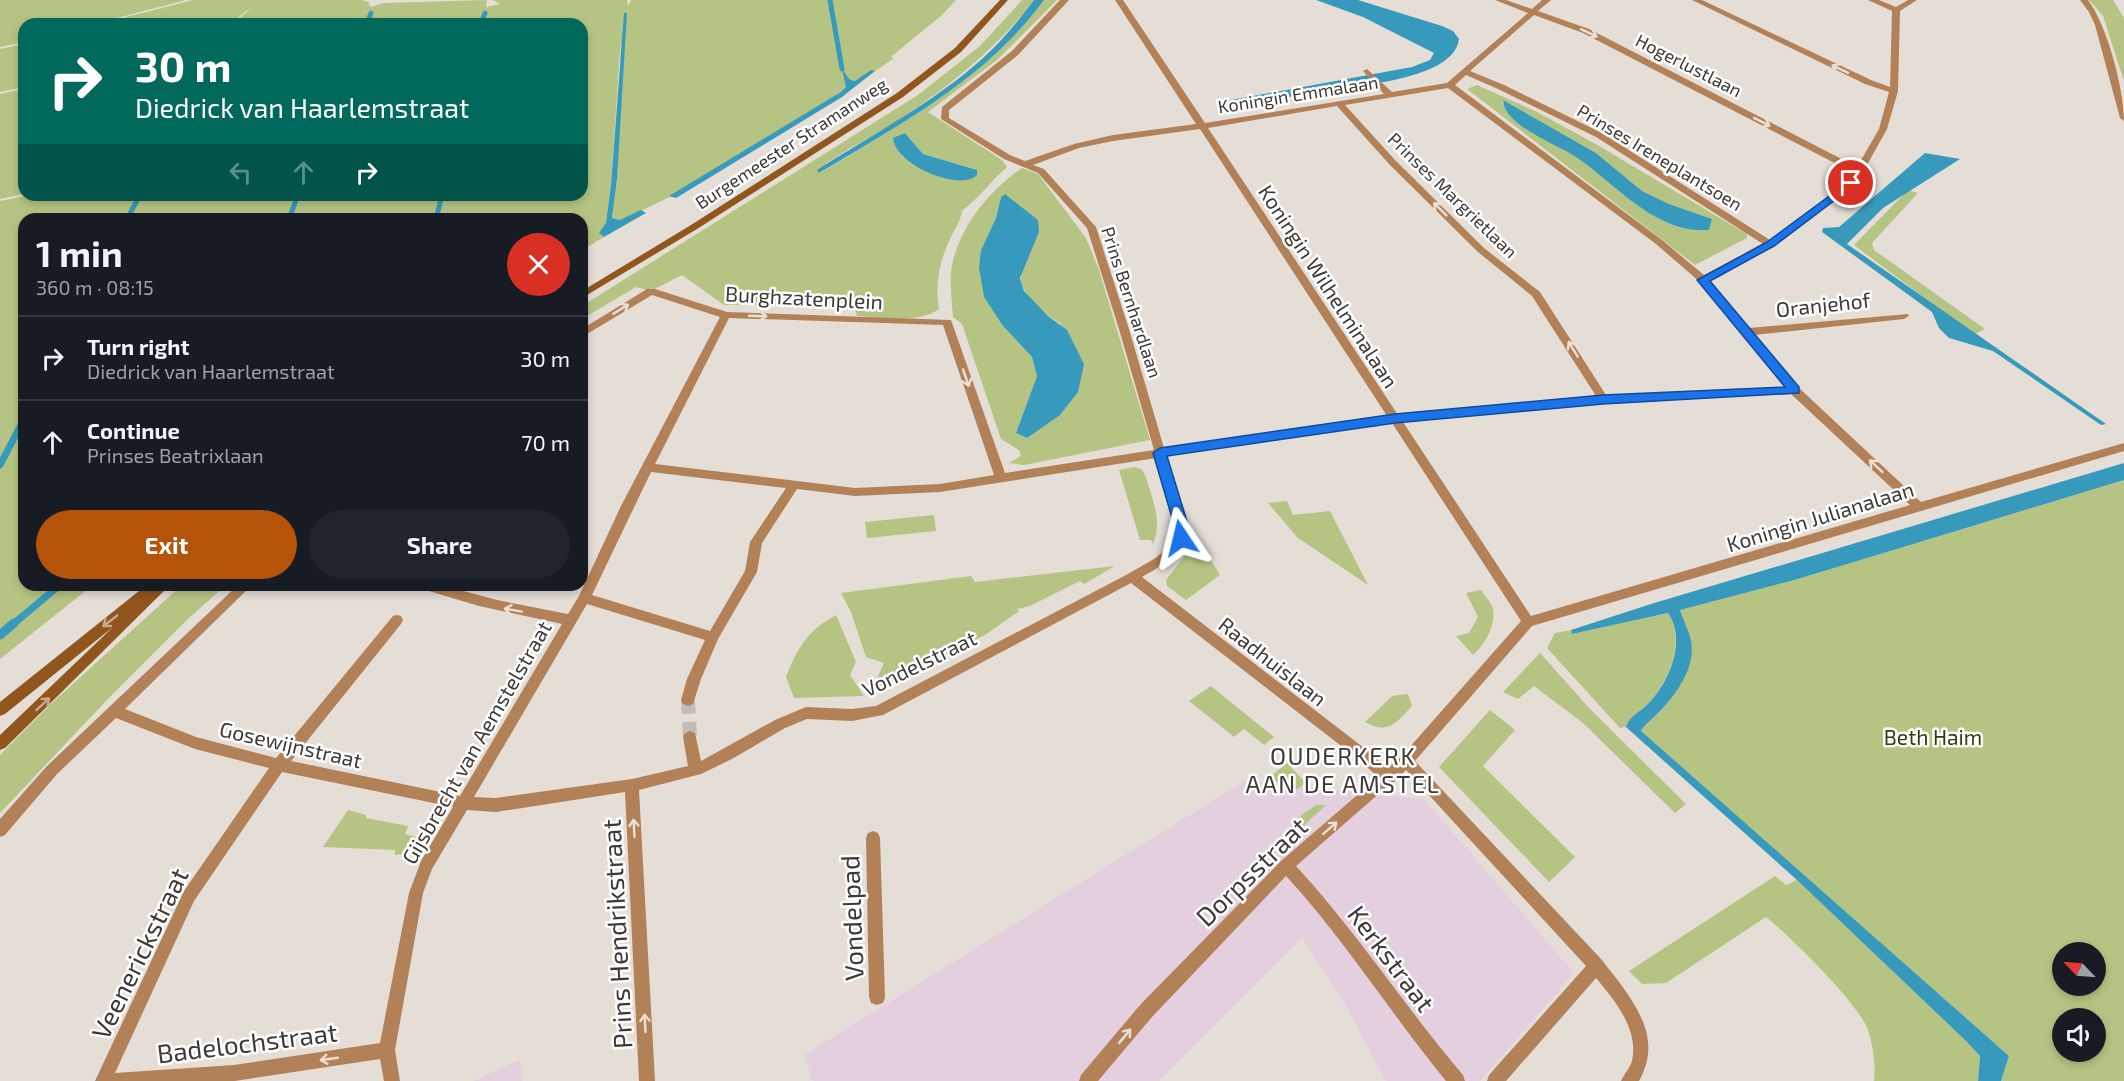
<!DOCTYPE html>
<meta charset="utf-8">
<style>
:root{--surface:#171b24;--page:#20242c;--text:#f1f3f6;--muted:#9ea1a6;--line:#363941;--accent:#b45309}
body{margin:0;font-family:"Exo 2",sans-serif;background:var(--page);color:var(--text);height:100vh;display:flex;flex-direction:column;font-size:22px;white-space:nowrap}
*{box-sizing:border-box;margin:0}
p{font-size:20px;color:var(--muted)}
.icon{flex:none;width:33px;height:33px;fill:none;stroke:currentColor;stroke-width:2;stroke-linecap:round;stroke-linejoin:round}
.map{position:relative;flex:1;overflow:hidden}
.details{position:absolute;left:18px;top:213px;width:570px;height:378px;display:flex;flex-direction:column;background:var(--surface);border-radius:18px;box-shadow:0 3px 9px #0003}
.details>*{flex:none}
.top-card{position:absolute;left:18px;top:18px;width:570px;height:183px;border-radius:18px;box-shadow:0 3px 9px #0003;background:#00695c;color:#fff;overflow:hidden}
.needle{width:39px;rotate:295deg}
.buttons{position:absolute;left:2052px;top:942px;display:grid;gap:12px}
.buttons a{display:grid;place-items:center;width:54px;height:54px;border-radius:50%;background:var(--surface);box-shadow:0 3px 9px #0003;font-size:30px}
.pin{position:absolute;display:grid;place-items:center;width:51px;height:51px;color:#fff;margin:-26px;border:3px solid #fff;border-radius:50%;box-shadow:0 2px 6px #0007}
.me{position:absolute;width:66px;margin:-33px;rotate:350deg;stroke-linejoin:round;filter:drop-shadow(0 0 4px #0008)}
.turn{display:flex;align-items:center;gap:21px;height:126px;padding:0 18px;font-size:27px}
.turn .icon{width:78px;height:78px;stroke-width:2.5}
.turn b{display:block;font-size:42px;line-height:51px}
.lanes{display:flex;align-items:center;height:57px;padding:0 18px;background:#0003;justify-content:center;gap:30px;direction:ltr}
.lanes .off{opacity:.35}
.round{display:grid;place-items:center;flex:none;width:63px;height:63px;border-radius:32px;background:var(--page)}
.head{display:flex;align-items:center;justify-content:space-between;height:102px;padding:0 18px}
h1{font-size:36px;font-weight:700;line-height:45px}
.action{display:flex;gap:12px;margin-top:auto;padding:12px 18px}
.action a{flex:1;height:69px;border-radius:36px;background:var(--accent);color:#fff;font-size:24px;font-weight:700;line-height:69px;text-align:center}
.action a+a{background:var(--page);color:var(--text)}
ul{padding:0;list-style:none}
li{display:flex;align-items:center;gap:18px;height:84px;padding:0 18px;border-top:2px solid var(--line)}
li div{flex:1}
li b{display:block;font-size:22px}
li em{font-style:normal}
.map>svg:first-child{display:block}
.commercial{fill:#e3cfde}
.green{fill:#b6c483;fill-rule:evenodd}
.water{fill:#379abc}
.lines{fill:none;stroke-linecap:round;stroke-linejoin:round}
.stream-far2{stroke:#379abc;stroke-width:5}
.stream-far1{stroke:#379abc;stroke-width:7}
.stream{stroke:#379abc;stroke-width:9}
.street-tunnel{stroke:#c3bdb7;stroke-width:14;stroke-dasharray:14 8;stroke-linecap:butt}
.street{fill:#b38157;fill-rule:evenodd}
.secondary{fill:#90561e;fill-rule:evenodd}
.oneway{stroke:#ece0d5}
.oneway2{stroke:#c8aa8e}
.route{fill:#1a73e8;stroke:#114b97;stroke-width:1.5}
.labels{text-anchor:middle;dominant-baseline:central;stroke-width:5;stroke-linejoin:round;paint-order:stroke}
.far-street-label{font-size:18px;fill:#3c3937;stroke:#fff}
.street-label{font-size:21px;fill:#3c3937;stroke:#fff}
.park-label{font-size:21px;fill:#343b10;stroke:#fff}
.quarter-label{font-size:24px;letter-spacing:1.5px;fill:#3c3937;stroke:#fff}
.near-street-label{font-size:26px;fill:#3c3937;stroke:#fff}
</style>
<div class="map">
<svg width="2124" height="1081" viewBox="0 0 2124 1081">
<rect width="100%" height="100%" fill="#e5ded7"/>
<g class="commercial">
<polygon points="1246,780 1424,799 1574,973 1480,1081 1386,1081 1346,1006 1302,938 1159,1081 813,1081 804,1055"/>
<polygon points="520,1060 522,1081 473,1081"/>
</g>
<g class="green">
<polygon points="0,0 186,0 94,24 24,24 24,42 0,47"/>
<path d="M193,0H362L369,2L370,7L384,3L487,0L486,7L500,4L493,0H627L628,6L631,0H956L942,15L891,57L894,58C807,120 717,176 620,221L612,218L617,179L621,36L611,185L606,223L600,233L604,237L582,250V219H24V585H93L0,659V201L30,195H582V24H234L252,7L229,24H99Z"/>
<path d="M1022,0H1034C997,48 951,85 900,119C873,137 843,150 818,170L820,173C901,124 987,78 1044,0H1057L997,60L928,112L1002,160L1007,167C991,181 979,198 962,211C960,223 954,230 949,241C939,263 935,285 939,309C919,324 882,317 857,316L854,305H724L682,275L651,291L636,287L582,319V306L918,95L980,46ZM905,133L923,154L977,170L902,157Z"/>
<polygon points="2089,0 2113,0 2124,18 2124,81 2103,16"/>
<polygon points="24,44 24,87 0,92 0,49"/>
<path d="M1477,85L1537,112L1594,143L1747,234V238L1695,265L1467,89ZM1503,100L1596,153L1642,191L1669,204L1712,219L1709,230C1657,235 1617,185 1579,159C1552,140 1520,132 1502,102Z"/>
<polygon points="24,89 24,194 0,199 0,94"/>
<path d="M1022,168L1038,174L1086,238L1099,270L1150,440L1024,465L1009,463L1021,456L1019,450L1001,439L962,324L953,317C952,301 949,281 952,265C961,225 989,191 1022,168ZM1001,197L1039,232C1034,242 1020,270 1021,280C1023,298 1046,315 1061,324L1037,429L1027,438L1016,433L1037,376L1032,357L1003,326L981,250L996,218Z"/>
<polygon points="1908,190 1918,193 1872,243 1874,250 1985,329 1974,335 1854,245"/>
<path d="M1134,467L1141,469L1145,475C1152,498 1163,521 1153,544L1151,540H1140L1119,470Z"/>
<path d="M2124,480V1081H2001L2009,1056L1641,732L1646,722L1659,713L1691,641L1679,610L1798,579ZM2062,952H2096V986H2062ZM2062,1018H2096V1052H2062Z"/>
<polygon points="1287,501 1293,515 1330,511 1368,585 1298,538 1268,503"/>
<polygon points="934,515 936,531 867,538 865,522"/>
<polygon points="1198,539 1220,575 1186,600 1167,586 1166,580 1189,551 1194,540"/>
<polygon points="1115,566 1084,584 1080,581 1030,606 1017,609 1019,611 985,635 879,690 874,685 884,663 866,657 851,612 841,593 971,576 975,582"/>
<polygon points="182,585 226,585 189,618 106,701 0,813 0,755 53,702"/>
<path d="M1481,590C1484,595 1490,601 1492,606C1498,623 1485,644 1473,655L1456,636L1469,633L1478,617L1466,593Z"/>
<path d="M1668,613C1686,640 1669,682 1648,704C1639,713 1630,715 1626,727L1620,728L1547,648L1555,633L1571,630L1572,634Z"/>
<path d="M836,615L856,662L850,675L864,696L794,698L786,677C798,647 807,631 836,615Z"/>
<polygon points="1540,653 1591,710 1686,804 1675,813 1583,723 1534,686 1518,699 1503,692"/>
<polygon points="1211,686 1274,737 1264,745 1244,729 1234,737 1189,701"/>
<path d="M1408,694L1412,706C1396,723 1389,735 1365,722L1392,696Z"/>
<polygon points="1490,710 1515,730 1483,766 1575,857 1549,882 1439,767"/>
<polygon points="1287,763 1306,783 1289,795 1271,776"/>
<path d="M1317,805H1326L1286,842C1289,823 1301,814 1317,805Z"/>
<polygon points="348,810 366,815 366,818 408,826 405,834 419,838 410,853 395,855 395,850 323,847"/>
<path d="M1775,876L1786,885L1797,880L1967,1042L1980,1056L1978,1081H1874C1876,1065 1873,1046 1868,1030C1860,1005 1789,935 1766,917L1666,983L1642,984L1629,971Z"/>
</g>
<g class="water">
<path d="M1034,0H1044C987,78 901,124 819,173L817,170C873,134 933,103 982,59C1002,41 1018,21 1034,0Z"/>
<path d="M1316,0H1358L1442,26L1453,31L1459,39C1454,83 1340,87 1303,92L1301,95L1228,107L1220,102L1412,67L1430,60L1434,53L1363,17Z"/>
<polygon points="624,13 627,13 617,179 612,218 620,220 641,210 646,213 604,237 599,233 606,223 611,185"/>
<polygon points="842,69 850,80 855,81 871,70 875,71 842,97 676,198 669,196 841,92 846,87"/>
<path d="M1503,100L1596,153L1642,191L1669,204L1712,219L1709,230C1656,235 1615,183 1576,157C1557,144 1504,126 1503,100Z"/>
<path d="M905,133L923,154L977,170V175C962,192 895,166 893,138Z"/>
<polygon points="1925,153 1960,159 1883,208 1847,244 2106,424 2101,425 1993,351 1949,338 1939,328 1932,312 1822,232 1823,228 1839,227"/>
<polygon points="1005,194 1038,220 1039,232 1020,278 1024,291 1048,316 1067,330 1084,364 1078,392 1060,415 1027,438 1016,433 1037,376 1032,357 1003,326 984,297 979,268 981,250 996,218 1001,197"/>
<path d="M2124,463V480L1798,579L1680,610C1683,620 1689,630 1691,641C1696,667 1677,693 1660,711C1653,719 1646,722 1641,731L2009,1056L2001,1081H1978L1980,1056L1967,1042L1797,880L1626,727C1630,715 1639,713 1648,704C1669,683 1687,640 1668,613L1572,634L1571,630L1651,604Z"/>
</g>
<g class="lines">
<g class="stream-far2">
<polyline points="830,0 842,69"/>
<polyline points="367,24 371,13"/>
<polyline points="481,24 485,13"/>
<polyline points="127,219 140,195"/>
<polyline points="289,219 298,195"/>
<polyline points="436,219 442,195"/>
</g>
<g class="stream-far1">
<polyline points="0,465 24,419"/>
<polyline points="12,625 60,585"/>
</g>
<polyline class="stream" points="0,635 14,623"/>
<polyline class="street-tunnel" points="688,700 690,737"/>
<g class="street">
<path d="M1060,0H1069L1018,55L949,110V118L1010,155L1025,161L1074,144L1113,135L1196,124L1115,0H1123L1205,123L1384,94L1363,71L1367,69L1392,92L1447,83L1528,13L1495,0H1506L1532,9L1542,0H1551L1538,11L1589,29L1857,167L1879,129L1889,92L1865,84L1692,0H1702L1871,80L1890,87L1892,11L1868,0H1879L1896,7L1908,0H1917L1900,11L1898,91L1887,129L1862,174L1854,185L1773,246L1709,281L1749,328L1908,314L1909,316L1904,319L1754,335L1798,387L1921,502L2124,443V451L1532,626L1415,761L1602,960C1608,969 1616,977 1622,986C1644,1017 1659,1045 1639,1081H1621C1624,1074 1630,1068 1632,1061C1639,1029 1615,1001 1596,978L1506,1081H1487L1489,1075L1586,966L1406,770L1394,782L1390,784L1296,866C1357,932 1405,1007 1463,1075L1465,1081H1446C1391,1014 1345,940 1286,876L1152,1017L1098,1081H1079L1081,1075L1140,1005L1281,861L1378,777L1358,759L1131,583L883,715L852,721L807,719L785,728L732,759L701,774L639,790L655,1081H639L625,792L496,812L467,810L432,869L423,893L395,1050L400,1081H384L380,1059L235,1081H95L184,891L269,768L195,749L116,718L57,774L5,835L0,837V819L47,766L238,585H252L125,709L196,737L276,758L393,616L397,615L401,616L403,620L401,624L291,761L460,796L562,624L479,606L422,589L420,585H441L497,600L568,614L579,596L621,506L720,317L652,295L582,337V329L647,289H655L727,312L951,320L1005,473L1154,450L1119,329L1087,228L1038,173L1004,159L941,119L942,107L1012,51ZM1534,15L1583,33L1854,173L1848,181L1770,240L1602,133L1504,85L1470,71ZM1466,75L1498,89L1596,137L1763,244L1704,275L1662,240L1455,85ZM1448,88L1656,244L1700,282L1785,387L1606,395L1540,292L1484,248L1395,160L1345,105ZM1337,106L1389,164L1478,252L1532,296L1596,396L1398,415L1208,128ZM1200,129L1387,416L1164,448L1129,329L1096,227L1044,169L1033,165L1079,148L1113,141ZM729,318L943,325L994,475L940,484L855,488L655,464ZM1791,394L1910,505L1531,616L1403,422L1603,403ZM1392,423L1521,621L1401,757L1388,768L1368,751L1142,577C1163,565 1183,554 1188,528L1167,456ZM1156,458L1176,528C1172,553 1148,562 1128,574L876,706L852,709L806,707L775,720L701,761L695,733L690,731L685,733L683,737L688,766L632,779L496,798L474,797L587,604L705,640L687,679L681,700L683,704L688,706L693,704L701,679L718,639L757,572L762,543L797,489L855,496L940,492ZM651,472L786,488L750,542L745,571L710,631L592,595ZM282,772L453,807L421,861L409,893L380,1043L234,1065L115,1073L194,901Z"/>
<path d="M2080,0H2088C2107,25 2124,89 2124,121L2120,118L2095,25L2089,12Z"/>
<polygon points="873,831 878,833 880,838 885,997 883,1003 877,1005 871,1003 869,997 866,838 868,833"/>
</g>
<g class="secondary">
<polygon points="1000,0 1008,0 961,52 903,97 697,229 582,298 582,291 691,225 897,93 955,48"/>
<polygon points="156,585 170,585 5,748 0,750 0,735 113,627 5,714 0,716 0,702 144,587 148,586 153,588"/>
</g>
</g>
<defs><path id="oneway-shaft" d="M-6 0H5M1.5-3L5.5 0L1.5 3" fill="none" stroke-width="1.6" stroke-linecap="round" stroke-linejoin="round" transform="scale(1.5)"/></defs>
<g class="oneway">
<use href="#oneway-shaft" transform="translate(1589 33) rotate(25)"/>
<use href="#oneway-shaft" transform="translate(1840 69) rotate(-155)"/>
<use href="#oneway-shaft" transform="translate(1762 122) rotate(27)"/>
<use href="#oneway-shaft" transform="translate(1440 209) rotate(-135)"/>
<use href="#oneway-shaft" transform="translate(621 309) rotate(-32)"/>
<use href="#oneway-shaft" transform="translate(758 316) rotate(2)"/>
<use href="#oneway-shaft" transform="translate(1573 349) rotate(-121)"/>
<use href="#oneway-shaft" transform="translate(966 378) rotate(71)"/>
<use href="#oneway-shaft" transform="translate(1876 466) rotate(-137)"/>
<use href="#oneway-shaft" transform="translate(513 610) rotate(-170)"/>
<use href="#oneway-shaft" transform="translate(634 828) rotate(-93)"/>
<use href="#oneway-shaft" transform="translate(1330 828) rotate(-41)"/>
<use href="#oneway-shaft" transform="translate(645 1023) rotate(-93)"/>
<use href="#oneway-shaft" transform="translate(1125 1036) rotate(-50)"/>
<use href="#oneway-shaft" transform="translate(329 1059) rotate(172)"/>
</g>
<g class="oneway2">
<use href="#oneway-shaft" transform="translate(110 621) rotate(143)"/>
<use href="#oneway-shaft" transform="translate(43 704) rotate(-43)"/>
</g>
<polygon class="route" points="1851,180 1855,181 1855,185 1774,246 1710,281 1799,387 1799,393 1603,404 1395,423 1167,456 1189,528 1186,541 1181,543 1175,538 1175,528 1153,453 1160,448 1395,414 1603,395 1785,387 1697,280 1767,242"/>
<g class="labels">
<g class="far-street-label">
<text transform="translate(1689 65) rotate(27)">Hogerlustlaan</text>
<text transform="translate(1298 94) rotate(-9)">Koningin Emmalaan</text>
<text transform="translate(791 143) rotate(-33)">Burgemeester Stramanweg</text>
<text transform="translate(1660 157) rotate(31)">Prinses Ireneplantsoen</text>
<text transform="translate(1453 195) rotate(44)">Prinses Margrietlaan</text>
<text transform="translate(1132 302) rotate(72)">Prins Bernhardlaan</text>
</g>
<g class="street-label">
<text transform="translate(1329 286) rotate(57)">Koningin Wilhelminalaan</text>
<text transform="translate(804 297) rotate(3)">Burghzatenplein</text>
<text transform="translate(1823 304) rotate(-6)">Oranjehof</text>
<text transform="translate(1820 516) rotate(-17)">Koningin Julianalaan</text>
<text transform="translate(1273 661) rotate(38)">Raadhuislaan</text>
<text transform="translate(919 663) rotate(-26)">Vondelstraat</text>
<text transform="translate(476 742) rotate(-60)">Gijsbrecht van Aemstelstraat</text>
<text transform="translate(291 744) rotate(13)">Gosewijnstraat</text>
</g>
<g class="park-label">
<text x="1933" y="736">Beth Haim</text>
</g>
<g class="quarter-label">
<text x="1343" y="755">OUDERKERK<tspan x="1343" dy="28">AAN DE AMSTEL</tspan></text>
</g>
<g class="near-street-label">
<text transform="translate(1251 871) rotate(-44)">Dorpsstraat</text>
<text transform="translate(851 918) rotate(-92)">Vondelpad</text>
<text transform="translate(616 934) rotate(-93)">Prins Hendrikstraat</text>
<text transform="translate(139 953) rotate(-64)">Veenerickstraat</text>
<text transform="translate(1392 958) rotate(53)">Kerkstraat</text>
<text transform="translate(247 1042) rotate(-7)">Badelochstraat</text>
</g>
</g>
</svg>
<div class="buttons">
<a><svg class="needle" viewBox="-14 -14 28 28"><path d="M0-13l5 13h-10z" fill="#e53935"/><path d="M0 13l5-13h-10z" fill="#9ea1a6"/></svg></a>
<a><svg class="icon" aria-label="sound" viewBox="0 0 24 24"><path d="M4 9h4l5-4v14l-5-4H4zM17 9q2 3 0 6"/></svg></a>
</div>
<div class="pin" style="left:1851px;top:183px;background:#d93025"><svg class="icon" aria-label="arrive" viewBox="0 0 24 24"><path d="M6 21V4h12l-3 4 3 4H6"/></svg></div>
<svg class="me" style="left:1181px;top:538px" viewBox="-20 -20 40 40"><path d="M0-17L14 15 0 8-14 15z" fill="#1a73e8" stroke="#fff" stroke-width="4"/></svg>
<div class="top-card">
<div class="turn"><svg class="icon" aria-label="right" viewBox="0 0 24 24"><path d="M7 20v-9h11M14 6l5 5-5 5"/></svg><div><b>30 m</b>Diedrick van Haarlemstraat</div></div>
<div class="lanes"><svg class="icon off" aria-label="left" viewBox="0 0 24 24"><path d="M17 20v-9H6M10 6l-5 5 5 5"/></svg><svg class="icon off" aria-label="ahead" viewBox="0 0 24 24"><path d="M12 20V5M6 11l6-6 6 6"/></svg><svg class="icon" aria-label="right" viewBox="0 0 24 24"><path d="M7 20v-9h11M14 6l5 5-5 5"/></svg></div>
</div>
<section class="details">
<div class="head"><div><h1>1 min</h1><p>360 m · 08:15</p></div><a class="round" style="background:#d93025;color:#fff"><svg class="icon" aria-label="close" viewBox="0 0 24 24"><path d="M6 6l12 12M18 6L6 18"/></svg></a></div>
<ul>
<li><svg class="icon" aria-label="right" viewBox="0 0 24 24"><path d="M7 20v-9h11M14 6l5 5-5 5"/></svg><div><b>Turn right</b><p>Diedrick van Haarlemstraat</p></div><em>30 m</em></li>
<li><svg class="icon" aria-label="ahead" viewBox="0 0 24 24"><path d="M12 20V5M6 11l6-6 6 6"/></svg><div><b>Continue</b><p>Prinses Beatrixlaan</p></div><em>70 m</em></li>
</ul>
<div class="action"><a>Exit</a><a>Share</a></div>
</section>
</div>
